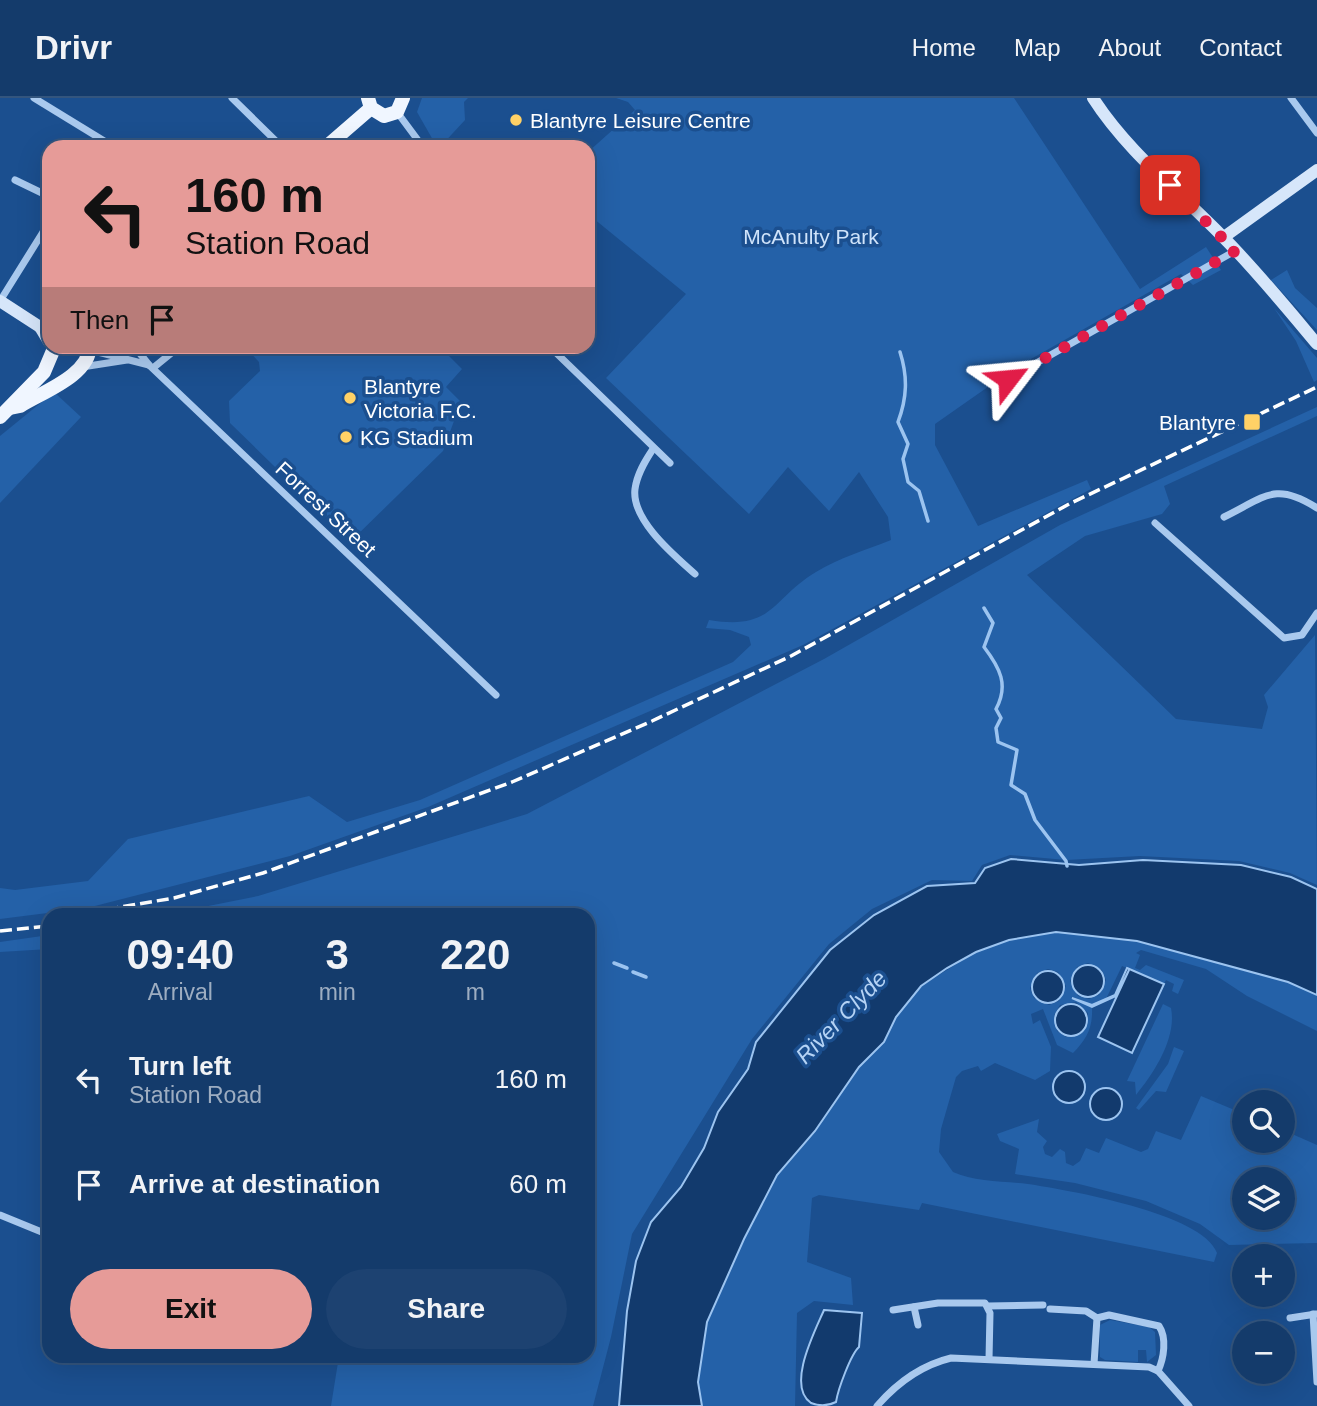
<!DOCTYPE html>
<meta charset="utf-8">
<style>
:root{--surface:#143b6b;--page:#1d4271;--text:#f1f3f6;--muted:#9dadc1;--line:#33557e;--accent:#e69b98}
body{margin:0;font-family:Helvetica,sans-serif;background:var(--page);color:var(--text);height:100vh;display:flex;flex-direction:column;font-size:26px;white-space:nowrap}
*{box-sizing:border-box;margin:0}
p{font-size:23px;color:var(--muted)}
.icon{flex:none;width:38px;height:38px;fill:none;stroke:currentColor;stroke-width:2;stroke-linecap:round;stroke-linejoin:round}
.map{position:relative;flex:1;overflow:hidden}
.details{position:absolute;left:42px;top:810px;width:553px;height:455px;display:flex;flex-direction:column;background:var(--surface);border-radius:21px;box-shadow:0 7px 28px #0002,0 0 0 2px var(--line)}
.details>*{flex:none}
.hud{position:absolute;left:42px;top:42px;width:553px;height:214px;border-radius:21px;box-shadow:0 7px 28px #0002,0 0 0 2px var(--line);background:#e69b98;color:#111;overflow:hidden}
.fabs{position:absolute;left:1232px;top:992px;display:grid;gap:14px}
.fabs a{display:grid;place-items:center;width:63px;height:63px;border-radius:50%;background:var(--surface);box-shadow:0 7px 28px #0002,0 0 0 2px var(--line);font-size:35px}
.pin{position:absolute;display:grid;place-items:center;width:60px;height:60px;color:#fff;margin:-30px;border-radius:14px;box-shadow:0 4px 10px #0006}
.me{position:absolute;width:77px;margin:-38px;rotate:61deg;stroke-linejoin:round;filter:drop-shadow(0 0 5px #0008)}
.turn{display:flex;align-items:center;gap:24px;height:147px;padding:0 28px;font-size:32px}
.turn .icon{width:91px;height:91px;stroke-width:2.5}
.turn b{display:block;font-size:49px;line-height:60px}
.then{display:flex;align-items:center;height:66px;padding:0 28px;background:#0003;gap:14px;font-size:26px}
.eta{display:flex;justify-content:space-evenly;align-items:center;height:119px;text-align:center}
.eta b{font-size:42px;font-weight:600;line-height:49px}
.primary-button{display:flex;gap:14px;margin-top:auto;padding:14px 28px}
.primary-button a{flex:1;height:80px;border-radius:42px;background:var(--accent);color:#111;font-size:28px;font-weight:600;line-height:80px;text-align:center}
.primary-button a+a{background:var(--page);color:var(--text)}
ul{padding:0;list-style:none}
li{display:flex;align-items:center;gap:21px;height:105px;padding:0 28px}
li div{flex:1}
li b{display:block;font-size:26px}
li em{font-style:normal}
header{display:flex;align-items:center;gap:42px;box-sizing:border-box;height:98px;padding:0 35px;background:var(--surface);border-bottom:2px solid var(--line)}
header strong{font-size:33px}
nav{display:flex;gap:38px;margin-inline-start:auto;font-size:24px}
.map>svg:first-child{display:block}
.green{fill:#2461a8;fill-rule:evenodd}
.water{fill:#123a6d;stroke:#9cc4f0;stroke-width:2}
.lines{fill:none;stroke-linecap:round;stroke-linejoin:round}
.stream{stroke:#9cc4f0;stroke-width:3.5}
.street{stroke:#a9c9ee;stroke-width:7}
.secondary{stroke:#d6e6fa;stroke-width:12}
.primary{stroke:#f0f6ff;stroke-width:14}
.rail{stroke:#fff;stroke-width:3.5;stroke-dasharray:12 5;stroke-linecap:butt}
.route{stroke:#e11d48;stroke-width:12;stroke-dasharray:0 21.6}
.poi-dot{fill:#ffd166;stroke:#1b4f8f;stroke-width:2.5}
.labels{text-anchor:middle;dominant-baseline:central;stroke-width:7;stroke-linejoin:round;paint-order:stroke}
.poi-label{font-size:21px;fill:#fff;stroke:#1b4f8f;text-anchor:start}
.park-label{font-size:21px;fill:#cfe3fa;stroke:#1b4f8f}
.street-label{font-size:21px;fill:#fff;stroke:#1b4f8f}
.water-label{font-size:23px;font-style:italic;fill:#b5d3f5;stroke:#1b4f8f}
</style>
<header>
<strong>Drivr</strong>
<nav><a>Home</a><a>Map</a><a>About</a><a>Contact</a></nav>
</header>
<div class="map">
<svg width="1317" height="1308" viewBox="0 0 1317 1308">
<rect width="100%" height="100%" fill="#1b4f8f"/>
<g class="green">
<polygon points="422,0 468,0 464,4 465,22 440,49 437,49 417,14"/>
<path d="M616,0H1014L1140,191L1206,149L1221,172L1193,187L1181,176L1015,270L935,326V347L978,428L1087,382L1091,391L803,547L428,709L290,758L87,810L0,821V790L15,792L88,783L128,741L309,698L347,724L420,702L733,564L751,547L749,539L730,532L706,530L709,522C774,533 771,501 816,474C839,460 866,452 891,442L888,419L859,374L829,413L788,369L749,416L606,280L686,196L588,116V54L635,12L628,4Z"/>
<polygon points="1287,172 1295,190 1317,210 1317,232 1271,182"/>
<polygon points="1274,210 1317,260 1317,282 1314,284 1296,243"/>
<polygon points="245,249 440,249 462,271 446,289 461,304 443,353 351,443 230,325 229,303 260,273 259,264"/>
<polygon points="54,294 81,319 0,405 0,338"/>
<polygon points="1317,309 1317,318 1164,388 1170,406 1162,416 1085,438 1027,477 1176,621 1262,631 1268,609 1264,597 1315,537 1317,787 1290,775 1239,763 1140,758 1066,762 1010,757 982,767 972,783 932,782 872,811 829,846 752,941 632,1136 611,1239 593,1308 331,1308 339,1258 588,1258 588,817 163,817 258,798 527,716 824,561 1060,427"/>
<path d="M1056,834L1137,843L1288,884L1317,897V933L1247,898L1206,871L1141,852L1136,855L1140,857L1135,870L1140,872L1146,867L1184,882L1178,896L1172,893L1174,886L1166,882L1164,886L1122,868L1106,901L1092,907L1073,899L1092,909C1093,929 1087,941 1073,955L1057,947L1043,911L1031,916L1033,926L1040,922L1051,949L1050,973L1035,982L995,965L981,973L978,968L962,973L956,979L941,1031L939,1054L953,1074C974,1084 1005,1083 1028,1086C1067,1092 1203,1115 1217,1155L1214,1164L922,1105L919,1112L819,1097L812,1100L807,1164L851,1180L853,1207L814,1203L797,1215L795,1308H702L698,1284L707,1224L744,1141L777,1077L815,1033L859,969L884,944L896,919L921,888L976,854L1009,842ZM1088,865L1102,872L1106,882L1099,897L1089,901L1078,898L1070,883L1077,869ZM1048,871L1058,874L1066,888L1059,903L1049,907L1034,900L1030,890L1037,875ZM1076,904L1088,915V926L1077,938L1066,939L1057,933L1054,917L1060,907Z"/>
<polygon points="49,837 49,851 0,854 0,844"/>
<path d="M1163,906L1171,910C1177,940 1154,975 1136,997L1135,984L1127,983Z"/>
<polygon points="1174,949 1184,953 1166,994 1156,993 1139,1012 1136,1010 1168,966"/>
<path d="M1201,998L1244,1016V1043H1283V1032L1317,1047V1145L1229,1147L1200,1126L1146,1103L1075,1085L1015,1076L1019,1051L1000,1043L997,1036L1039,1021L1037,1034L1047,1043L1043,1049L1045,1056L1052,1059L1060,1051L1065,1054L1066,1065L1073,1068L1080,1063L1086,1050L1099,1055L1106,1040L1141,1054L1148,1051L1156,1033L1181,1042ZM1244,1082H1283V1120H1244Z"/>
<polygon points="1110,1222 1149,1229 1155,1234 1156,1257 1147,1264 1146,1252 1138,1252 1138,1264 1105,1262 1100,1259 1100,1227"/>
</g>
<g class="water">
<polygon points="1011,761 1079,767 1143,762 1241,767 1291,779 1317,791 1317,897 1288,884 1137,843 1056,834 1009,842 976,854 947,870 921,888 896,919 884,944 859,969 815,1033 777,1077 744,1141 707,1224 698,1284 702,1308 619,1308 627,1213 636,1163 651,1124 681,1089 704,1050 718,1014 748,971 756,944 830,852 874,817 927,788 975,785 985,770"/>
<circle cx="1088" cy="883" r="16"/>
<polygon points="1127,870 1164,886 1132,955 1098,939 1129,872 1116,898 1092,909 1072,900 1092,907 1115,897"/>
<circle cx="1048" cy="889" r="16"/>
<circle cx="1071" cy="922" r="16"/>
<circle cx="1069" cy="989" r="16"/>
<circle cx="1106" cy="1006" r="16"/>
<path d="M824,1212L862,1215L859,1249C851,1256 838,1291 836,1304C828,1308 819,1308 811,1305C786,1288 815,1233 824,1212Z"/>
</g>
<g class="lines">
<g class="stream">
<path d="M900,254C908,279 907,300 898,324L908,346L903,361L908,384L919,393L928,423"/>
<path d="M984,510L993,525L984,549C1000,570 1009,587 996,611L1001,620L996,630L998,644L1017,652L1011,687L1025,696L1035,722L1066,763L1067,768"/>
<polyline points="614,865 627,870"/>
<polyline points="633,874 646,879"/>
</g>
<g class="street">
<polyline points="34,0 114,49"/>
<polyline points="232,0 282,49"/>
<polyline points="1291,0 1317,35"/>
<polyline points="397,14 423,49"/>
<polyline points="15,82 44,96 49,112"/>
<polyline points="0,203 43,134 49,115"/>
<polyline points="134,248 149,267"/>
<polyline points="549,248 670,365"/>
<polyline points="90,252 149,267 496,597"/>
<polyline points="82,269 127,262"/>
<polyline points="153,270 180,248"/>
<polyline points="1008,281 1235,153"/>
<path d="M653,351C645,363 637,376 635,391C631,422 675,458 695,476"/>
<path d="M1224,419C1265,399 1275,383 1317,410"/>
<polyline points="1155,425 1284,540 1302,537 1317,515"/>
<polyline points="0,1117 49,1137"/>
<polyline points="988,1208 1043,1207"/>
<polyline points="914,1209 918,1227"/>
<polyline points="1050,1211 1086,1213 1097,1220"/>
<polyline points="893,1212 938,1205 985,1205 990,1215 989,1261"/>
<polyline points="1313,1216 1317,1284"/>
<polyline points="1290,1220 1316,1216"/>
<path d="M1094,1266L1097,1220L1109,1217L1159,1228C1167,1240 1164,1260 1158,1273"/>
<path d="M877,1308C897,1285 922,1267 951,1260L1149,1269L1158,1273L1189,1308"/>
</g>
<g class="secondary">
<path d="M1093,0C1127,53 1177,92 1221,137C1255,171 1286,209 1317,246"/>
<polyline points="1224,139 1317,72"/>
<polyline points="0,203 40,229 49,230"/>
<polyline points="40,229 49,244"/>
</g>
<g class="primary">
<polyline points="368,0 371,10 384,18 397,14 403,0"/>
<polyline points="326,49 371,10"/>
<path d="M10,310L20,308C42,294 89,278 90,248"/>
<polyline points="0,319 44,274 55,248"/>
</g>
<g class="rail">
<polyline points="73,817 174,800 263,775 512,684 652,623 791,558 1071,405 1317,289"/>
<polyline points="0,833 49,828"/>
</g>
</g>
<g class="lines">
<polyline class="route" points="1008,281 1235,153 1170,87"/>
</g>
<g class="poi-dot">
<circle cx="516" cy="22" r="7"/>
<circle cx="350" cy="300" r="7"/>
<rect x="1243" y="315" width="18" height="18" rx="3.5"/>
<circle cx="346" cy="339" r="7"/>
</g>
<g class="labels">
<g class="poi-label">
<text x="530" y="22">Blantyre Leisure Centre</text>
<text x="364" y="288">Blantyre<tspan x="364" dy="24">Victoria F.C.</tspan></text>
<text x="1236" y="324" text-anchor="end">Blantyre</text>
<text x="360" y="339">KG Stadium</text>
</g>
<g class="park-label">
<text x="811" y="138">McAnulty Park</text>
</g>
<g class="street-label">
<text transform="translate(326 411) rotate(43)">Forrest Street</text>
</g>
<g class="water-label">
<text transform="translate(841 919) rotate(-46)">River Clyde</text>
</g>
</g>
</svg>
<div class="fabs">
<a><svg class="icon" aria-label="search" viewBox="0 0 24 24"><circle cx="10" cy="10" r="6"/><path d="M15 15l6 6"/></svg></a>
<a><svg class="icon" aria-label="layers" viewBox="0 0 24 24"><path d="M12 4l9 5-9 5-9-5zM3 14l9 5 9-5"/></svg></a>
<a>+</a>
<a>−</a>
</div>
<div class="pin" style="left:1170px;top:87px;background:#d93025"><svg class="icon" aria-label="arrive" viewBox="0 0 24 24"><path d="M6 21V4h12l-3 4 3 4H6"/></svg></div>
<svg class="me" style="left:1008px;top:281px" viewBox="-20 -20 40 40"><path d="M0-17L14 15 0 8-14 15z" fill="#e11d48" stroke="#fff" stroke-width="4"/></svg>
<div class="hud">
<div class="turn"><svg class="icon" aria-label="left" viewBox="0 0 24 24"><path d="M17 20v-9H6M10 6l-5 5 5 5"/></svg><div><b>160 m</b>Station Road</div></div>
<div class="then">Then<svg class="icon" aria-label="arrive" viewBox="0 0 24 24"><path d="M6 21V4h12l-3 4 3 4H6"/></svg></div>
</div>
<section class="details">
<div class="eta">
<div><b>09:40</b><p>Arrival</p></div>
<div><b>3</b><p>min</p></div>
<div><b>220</b><p>m</p></div>
</div>
<ul>
<li><svg class="icon" aria-label="left" viewBox="0 0 24 24"><path d="M17 20v-9H6M10 6l-5 5 5 5"/></svg><div><b>Turn left</b><p>Station Road</p></div><em>160 m</em></li>
<li><svg class="icon" aria-label="arrive" viewBox="0 0 24 24"><path d="M6 21V4h12l-3 4 3 4H6"/></svg><div><b>Arrive at destination</b></div><em>60 m</em></li>
</ul>
<div class="primary-button"><a>Exit</a><a>Share</a></div>
</section>
</div>
